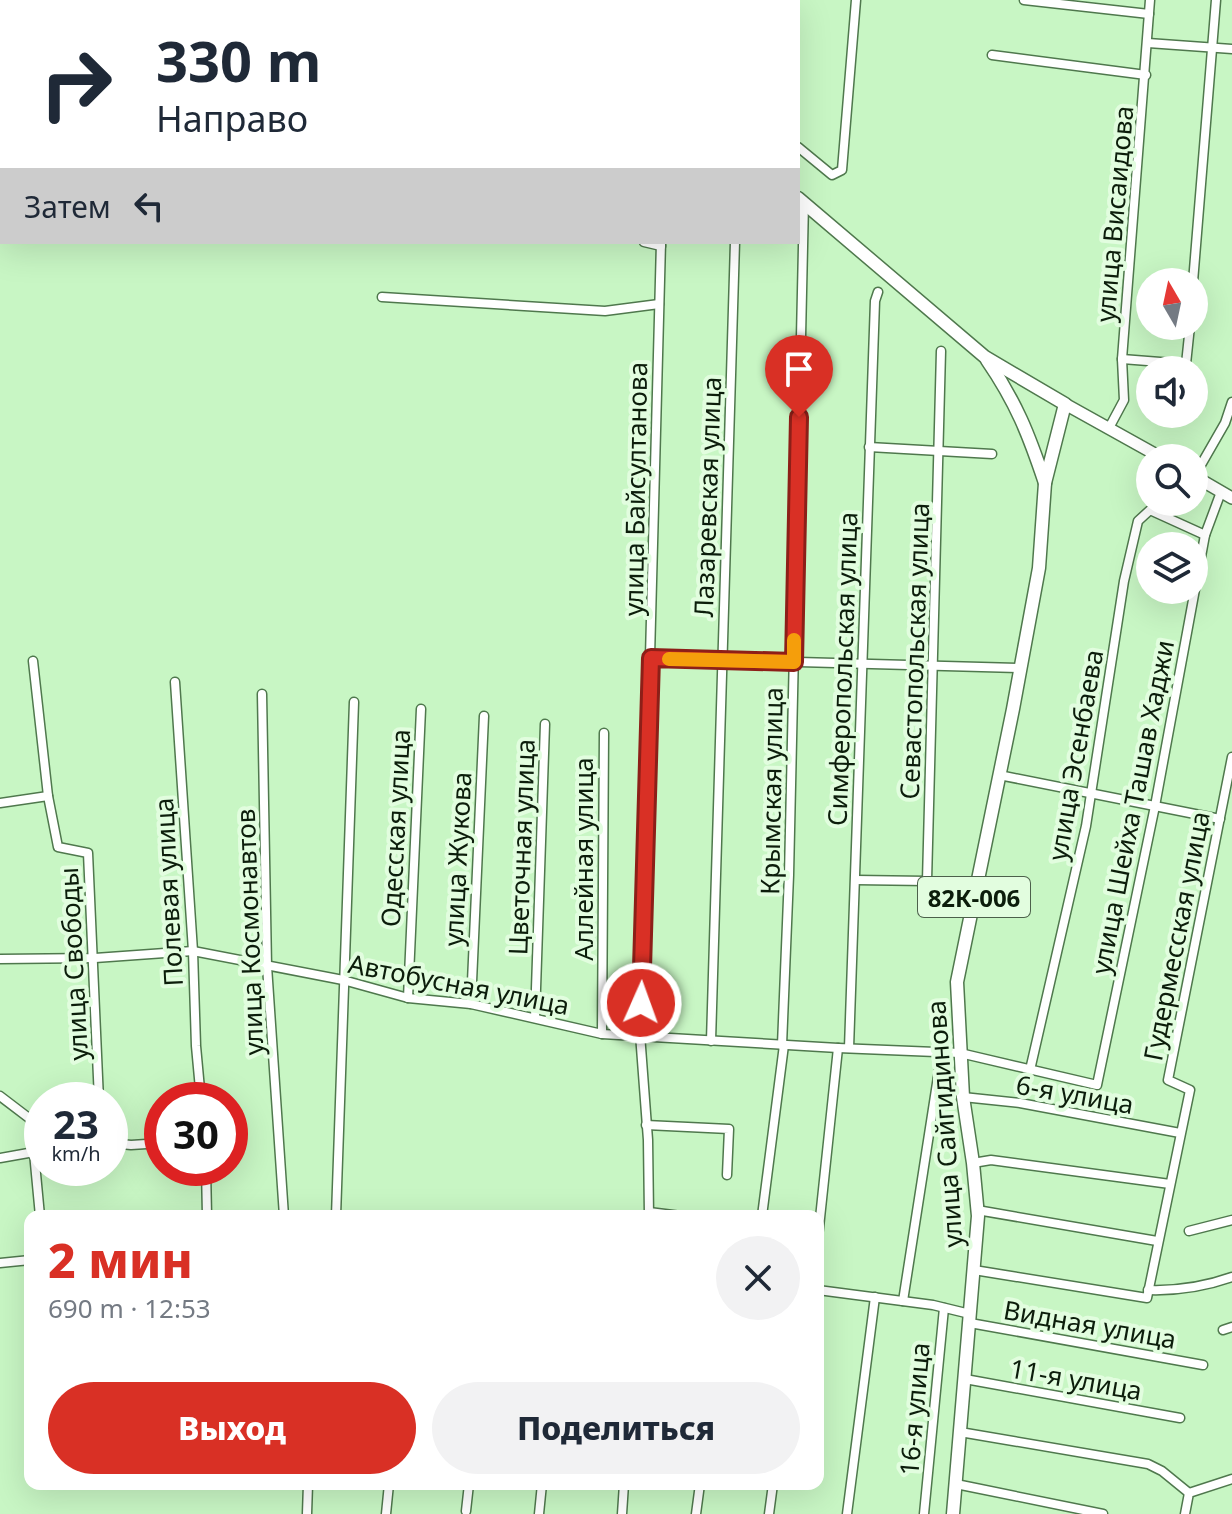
<!DOCTYPE html>
<html lang="ru">
<meta charset="utf-8">
<style>
:root{--surface:#fff;--page:#f2f2f3;--text:#1f2937;--muted:#747a83;--accent:#d93025}
body{margin:0;font-family:"Noto Sans",sans-serif;background:var(--page);color:var(--text);height:100vh;display:flex;flex-direction:column;font-size:30px;white-space:nowrap}
*{box-sizing:border-box;margin:0}
p{font-size:26px;color:var(--muted)}
.icon{flex:none;width:44px;height:44px;fill:none;stroke:currentColor;stroke-width:2;stroke-linecap:round;stroke-linejoin:round}
.map{position:relative;flex:1;overflow:hidden}
.drawer{position:absolute;left:24px;top:1210px;width:800px;height:280px;display:flex;flex-direction:column;background:var(--surface);border-radius:16px;box-shadow:0 8px 32px #0002}
.drawer>*{flex:none}
.hud{position:absolute;left:0px;top:0px;width:800px;height:244px;box-shadow:0 8px 32px #0002;background:#fff;color:var(--text);overflow:hidden}
.needle{width:52px;rotate:351deg}
.controls{position:absolute;left:1136px;top:268px;display:grid;gap:16px}
.controls a{display:grid;place-items:center;width:72px;height:72px;border-radius:50%;background:var(--surface);box-shadow:0 8px 32px #0002;font-size:40px}
.speed{position:absolute;left:24px;top:1082px;display:flex;gap:16px;font-size:40px;font-weight:700;text-align:center}
.speed>*{display:grid;place-content:center;width:104px;height:104px;border-radius:50%;background:var(--surface);box-shadow:0 8px 32px #0002;line-height:1}
.speed small{font-size:20px;font-weight:400}
.speed .limit{border:12px solid #d22;background:#fff;color:#111}
.pin{position:absolute;display:grid;place-items:center;width:68px;height:68px;color:#fff;margin:-82px -34px;border-radius:50% 50% 50% 0;rotate:-45deg;box-shadow:0 0 8px #0007}
.pin .icon{rotate:45deg}
.me{position:absolute;width:88px;margin:-44px;rotate:2deg;stroke-linejoin:round;filter:drop-shadow(0 0 6px #0008)}
.turn{display:flex;align-items:center;gap:28px;height:168px;padding:0 24px;font-size:36px}
.turn .icon{width:104px;height:104px;stroke-width:2.5}
.turn b{display:block;font-size:56px;line-height:68px}
.then{display:flex;align-items:center;height:76px;padding:0 24px;background:#0003;gap:16px;font-size:30px}
.round{display:grid;place-items:center;flex:none;width:84px;height:84px;border-radius:42px;background:var(--page)}
.summary{display:flex;align-items:center;justify-content:space-between;height:136px;padding:0 24px}
h1{font-size:48px;font-weight:800;line-height:60px;color:var(--accent)}
.cta{display:flex;gap:16px;margin-top:auto;padding:16px 24px}
.cta a{flex:1;height:92px;border-radius:48px;background:var(--accent);color:#fff;font-size:32px;font-weight:800;line-height:92px;text-align:center}
.cta a+a{background:var(--page);color:var(--text)}
.map>svg:first-child{display:block}
.lines{fill:none;stroke-linecap:round;stroke-linejoin:round}
.street-casing{stroke:#4f784d;stroke-width:11}
.secondary-casing{stroke:#4f784d;stroke-width:14}
.primary-casing{stroke:#4f784d;stroke-width:15}
.street{stroke:#fff;stroke-width:8}
.secondary{stroke:#fff;stroke-width:11}
.primary{stroke:#fff;stroke-width:12}
.route-casing{stroke:#8d1f18;stroke-width:20}
.route{stroke:#d93025;stroke-width:14}
.slow{stroke:#f59e0b;stroke-width:14}
.labels{text-anchor:middle;dominant-baseline:central;stroke-width:8;stroke-linejoin:round;paint-order:stroke}
.shield{fill:#e2fddf;stroke:#4c604b;stroke-width:2}
.shield-label{font-size:24px;font-weight:bold;fill:#0c1d0b}
.street-label{font-size:26px;fill:#0c1d0b;stroke:#e2fddf}
</style>
<div class="map">
<svg width="1232" height="1514" viewBox="0 0 1232 1514">
<rect width="100%" height="100%" fill="#c8f6c4"/>
<g class="lines">
<g class="street-casing">
<g id="street">
<polyline points="1024,0 1149,14"/>
<polyline points="668,2 668,0"/>
<polyline points="737,2 737,0"/>
<polyline points="1148,43 1232,49"/>
<polyline points="992,55 1146,75"/>
<polyline points="798,147 832,175 842,170 856,0"/>
<polyline points="644,242 661,246"/>
<polyline points="1193,282 1216,0"/>
<polyline points="382,297 605,311 659,304"/>
<polyline points="1122,359 1186,364 1190,326"/>
<polyline points="1109,428 1124,400 1122,359 1150,0"/>
<polyline points="869,447 992,454"/>
<polyline points="1194,477 1225,423 1232,402"/>
<polyline points="651,658 1020,668"/>
<polyline points="33,661 48,796 58,847 88,853 99,1100"/>
<polyline points="175,682 193,951 196,1046 201,1100"/>
<polyline points="262,694 267,966 284,1216"/>
<polyline points="999,775 1220,819"/>
<polyline points="0,803 48,796"/>
<polyline points="856,880 927,881 941,351"/>
<polyline points="0,959 95,958 193,951 343,980 408,998 471,1004 602,1034 838,1048 960,1053 1097,1085 1155,806 1205,535 1221,492"/>
<polyline points="408,998 421,709"/>
<polyline points="471,1004 484,716"/>
<polyline points="535,1018 545,724"/>
<polyline points="602,1034 604,733"/>
<polyline points="711,1041 735,242"/>
<polyline points="782,1045 789,875 804,202"/>
<polyline points="849,1048 875,301 878,292"/>
<polyline points="1030,1070 1086,826 1124,581 1138,521 1150,510 1205,535"/>
<polyline points="0,1096 42,1128"/>
<polyline points="963,1097 1020,1103 1180,1133"/>
<polyline points="31,1121 40,1216"/>
<polyline points="646,1125 729,1129 727,1175"/>
<polyline points="110,1143 131,1145 162,1143"/>
<polyline points="0,1158 34,1152"/>
<polyline points="973,1163 991,1160 1170,1184"/>
<polyline points="206,1168 207,1216"/>
<polyline points="977,1210 1157,1241"/>
<polyline points="649,1212 681,1216"/>
<polyline points="336,1216 354,702"/>
<polyline points="649,1216 648,1140 640,1034 661,242"/>
<polyline points="762,1216 784,1045"/>
<polyline points="1189,1231 1232,1220"/>
<polyline points="818,1237 838,1048"/>
<polyline points="0,1263 30,1260"/>
<polyline points="974,1270 1147,1298 1190,1090 1168,1080 1232,757"/>
<polyline points="818,1290 933,1305 970,1314"/>
<path d="M1148,1290C1178,1291 1204,1287 1232,1277"/>
<polyline points="903,1301 942,1051"/>
<polyline points="970,1323 1203,1365"/>
<polyline points="1223,1330 1232,1327"/>
<polyline points="965,1379 1180,1418"/>
<polyline points="960,1432 1148,1464 1162,1471 1189,1493"/>
<polyline points="956,1484 1103,1514"/>
<polyline points="466,1511 469,1484"/>
<polyline points="307,1514 308,1484"/>
<polyline points="386,1514 389,1484"/>
<polyline points="539,1514 542,1484"/>
<polyline points="622,1514 624,1484"/>
<polyline points="696,1514 700,1484"/>
<polyline points="769,1514 773,1484"/>
<polyline points="847,1514 875,1297"/>
<polyline points="924,1514 944,1308"/>
<polyline points="1185,1514 1189,1493 1232,1479"/>
</g>
</g>
<g class="secondary-casing">
<g id="secondary">
<polyline points="1065,404 1162,458"/>
<polyline points="1194,476 1232,498"/>
</g>
</g>
<g class="primary-casing">
<g id="primary">
<polyline points="563,0 565,2"/>
<polyline points="798,198 985,357 1065,404 1045,483 1039,568 1013,709 957,982 963,1097 973,1163 978,1216 953,1514"/>
<path d="M987,360C1016,402 1029,435 1045,483"/>
</g>
</g>
<use href="#street" class="street"/>
<use href="#secondary" class="secondary"/>
<use href="#primary" class="primary"/>
</g>
<g class="lines">
<g class="route-casing">
<polyline id="route" points="641,1003 651,658 794,662 799,417"/>
</g>
<use href="#route" class="route"/>
<polyline class="slow" points="669,659 794,662 794,640"/>
</g>
<g class="labels">
<rect class="shield" x="918" y="877" width="112" height="40" rx="6"/>
<g class="shield-label">
<text x="974" y="897">82К-006</text>
</g>
<g class="street-label">
<text transform="translate(1114 214) rotate(-85)">улица Висаидова</text>
<text transform="translate(635 489) rotate(-89)">улица Байсултанова</text>
<text transform="translate(707 497) rotate(-88)">Лазаревская улица</text>
<text transform="translate(914 651) rotate(-88)">Севастопольская улица</text>
<text transform="translate(842 669) rotate(-88)">Симферопольская улица</text>
<text transform="translate(1075 755) rotate(-80)">улица Эсенбаева</text>
<text transform="translate(771 791) rotate(-89)">Крымская улица</text>
<text transform="translate(1132 807) rotate(-79)">улица Шейха Ташав Хаджи</text>
<text transform="translate(395 828) rotate(-87)">Одесская улица</text>
<text transform="translate(521 847) rotate(-88)">Цветочная улица</text>
<text transform="translate(457 859) rotate(-87)">улица Жукова</text>
<text transform="translate(583 859) rotate(-90)">Аллейная улица</text>
<text transform="translate(168 892) rotate(-93)">Полевая улица</text>
<text transform="translate(249 932) rotate(-92)">улица Космонавтов</text>
<text transform="translate(1176 936) rotate(-79)">Гудермесская улица</text>
<text transform="translate(73 964) rotate(-93)">улица Свободы</text>
<text transform="translate(459 984) rotate(11)">Автобусная улица</text>
<text transform="translate(1075 1094) rotate(10)">6-я улица</text>
<text transform="translate(944 1124) rotate(-94)">улица Сайгидинова</text>
<text transform="translate(1090 1324) rotate(10)">Видная улица</text>
<text transform="translate(1076 1379) rotate(10)">11-я улица</text>
<text transform="translate(914 1409) rotate(-85)">16-я улица</text>
</g>
</g>
</svg>
<div class="controls">
<a><svg class="needle" viewBox="-14 -14 28 28"><path d="M0-13l5 13h-10z" fill="#e53935"/><path d="M0 13l5-13h-10z" fill="#747a83"/></svg></a>
<a><svg class="icon" aria-label="sound" viewBox="0 0 24 24"><path d="M4 9h4l5-4v14l-5-4H4zM17 9q2 3 0 6"/></svg></a>
<a><svg class="icon" aria-label="search" viewBox="0 0 24 24"><circle cx="10" cy="10" r="6"/><path d="M15 15l6 6"/></svg></a>
<a><svg class="icon" aria-label="layers" viewBox="0 0 24 24"><path d="M12 4l9 5-9 5-9-5zM3 14l9 5 9-5"/></svg></a>
</div>
<div class="speed"><div>23<small>km/h</small></div><div class="limit">30</div></div>
<div class="pin" style="left:799px;top:417px;background:#d93025"><svg class="icon" aria-label="arrive" viewBox="0 0 24 24"><path d="M6 21V4h12l-3 4 3 4H6"/></svg></div>
<svg class="me" style="left:641px;top:1003px" viewBox="-20 -20 40 40"><circle r="17" fill="#d93025" stroke="#fff" stroke-width="3"/><path d="M0-11L8 9 0 5-8 9z" fill="#fff"/></svg>
<div class="hud">
<div class="turn"><svg class="icon" aria-label="right" viewBox="0 0 24 24"><path d="M7 20v-9h11M14 6l5 5-5 5"/></svg><div><b>330 m</b>Направо</div></div>
<div class="then">Затем<svg class="icon" aria-label="left" viewBox="0 0 24 24"><path d="M17 20v-9H6M10 6l-5 5 5 5"/></svg></div>
</div>
<section class="drawer">
<div class="summary"><div><h1>2 мин</h1><p>690 m · 12:53</p></div><a class="round"><svg class="icon" aria-label="close" viewBox="0 0 24 24"><path d="M6 6l12 12M18 6L6 18"/></svg></a></div>
<div class="cta"><a>Выход</a><a>Поделиться</a></div>
</section>
</div>
